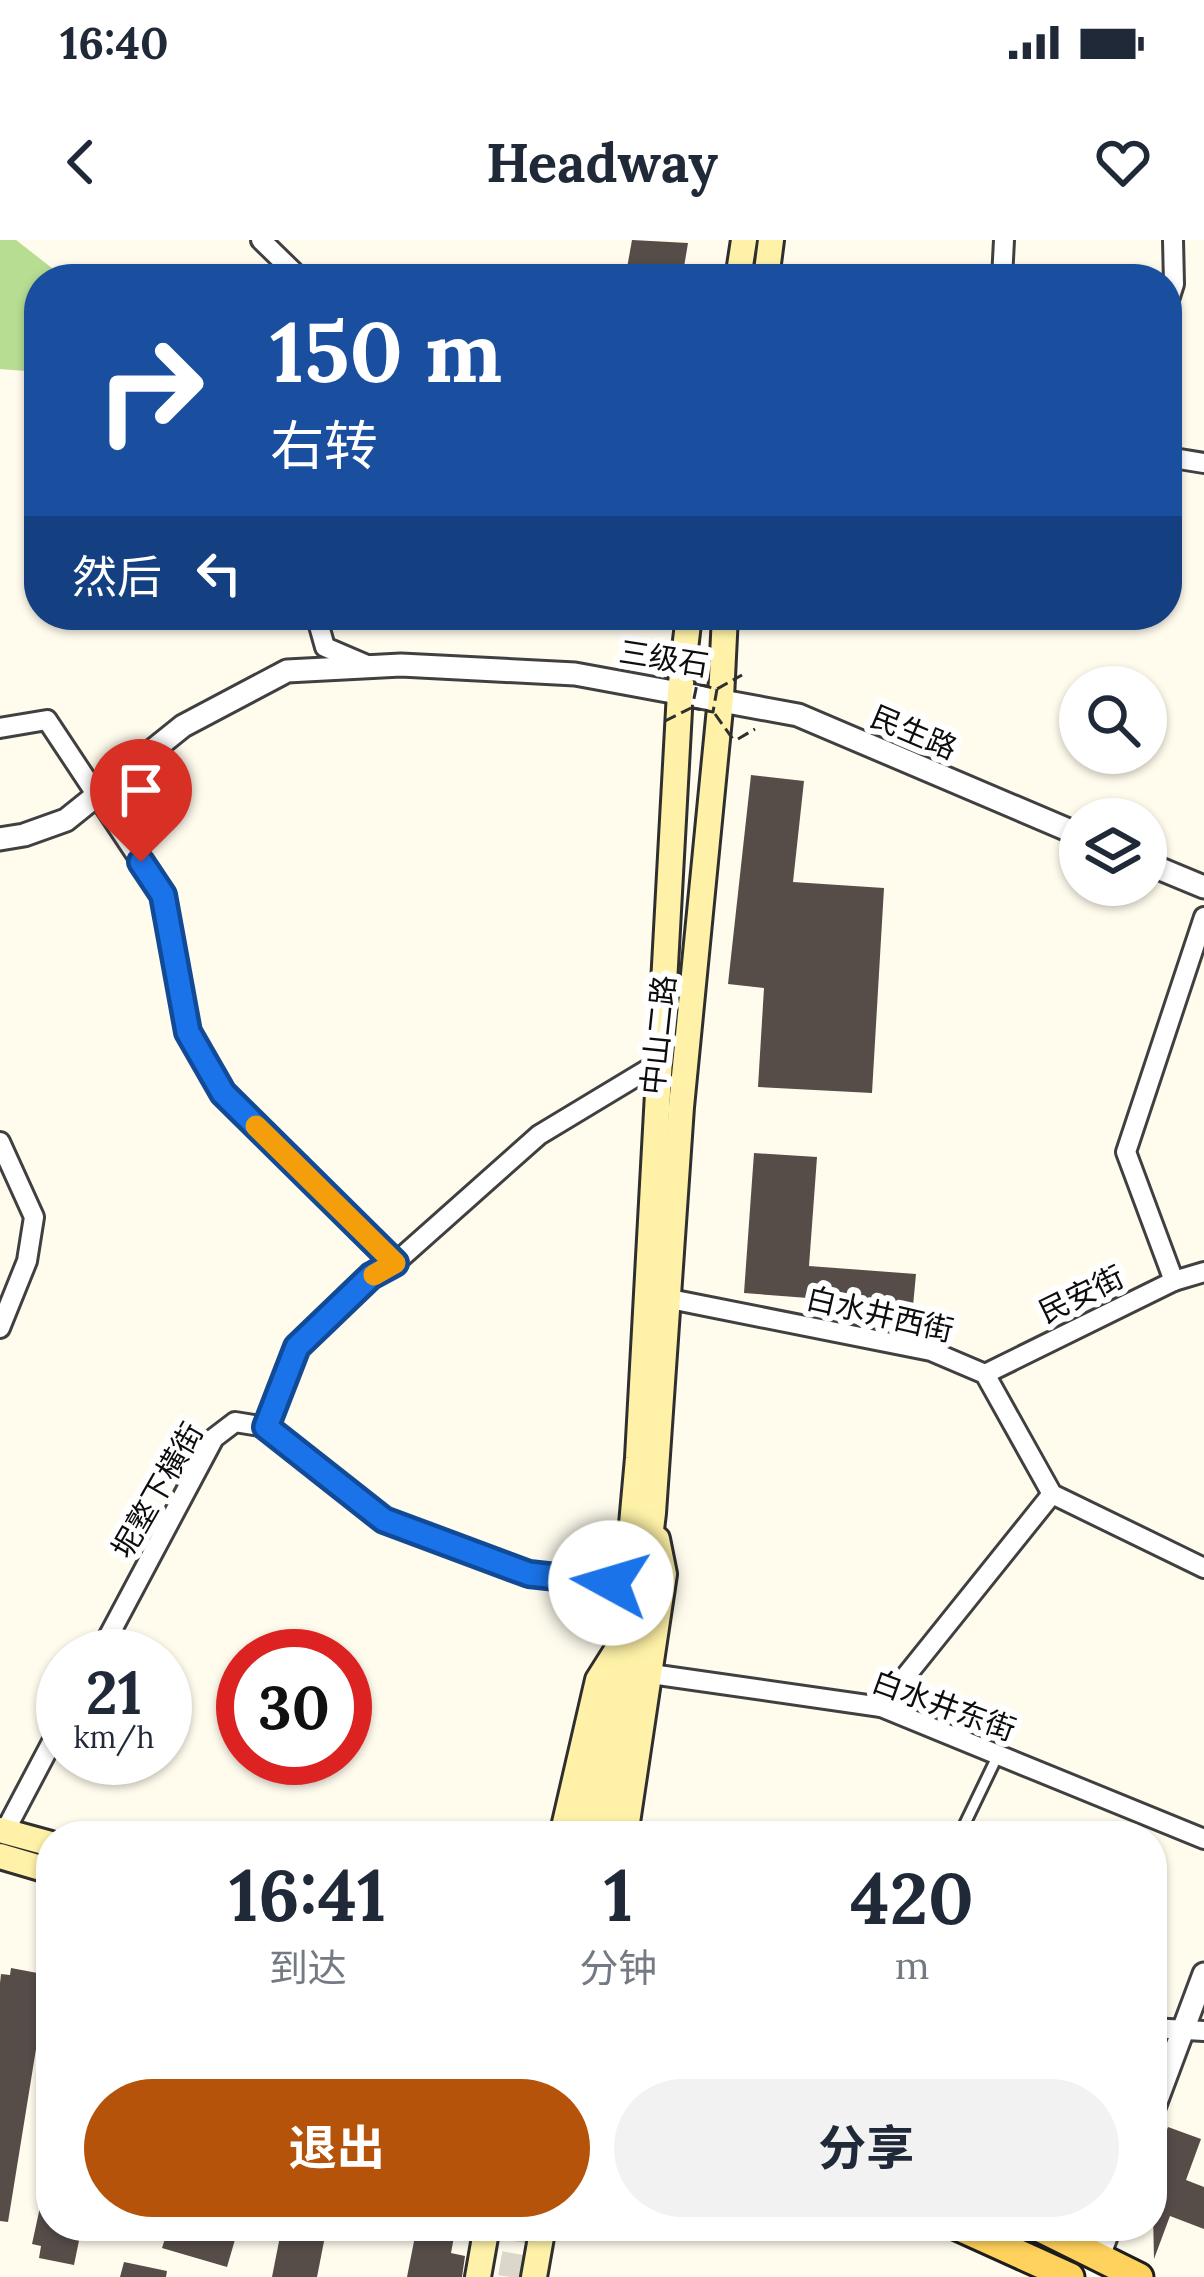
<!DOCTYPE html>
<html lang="zh">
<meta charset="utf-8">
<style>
:root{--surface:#fff;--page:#f2f2f3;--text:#1f2937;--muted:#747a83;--accent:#b45309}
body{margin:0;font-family:Lora,"Noto Sans SC",serif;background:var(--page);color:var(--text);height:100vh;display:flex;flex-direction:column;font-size:45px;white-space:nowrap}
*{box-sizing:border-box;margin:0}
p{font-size:39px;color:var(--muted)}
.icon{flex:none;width:66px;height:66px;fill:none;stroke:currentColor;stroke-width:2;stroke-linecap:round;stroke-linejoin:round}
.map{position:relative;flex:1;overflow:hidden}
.drawer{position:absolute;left:36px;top:1581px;width:1131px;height:420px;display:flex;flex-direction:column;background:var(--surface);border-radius:48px;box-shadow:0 3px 9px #0004}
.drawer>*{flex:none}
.guide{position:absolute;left:24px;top:24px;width:1158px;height:366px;border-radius:48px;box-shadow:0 3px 9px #0004;background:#1a4fa0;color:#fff;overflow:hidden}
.tools{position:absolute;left:1059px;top:426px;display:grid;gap:24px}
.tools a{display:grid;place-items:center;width:108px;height:108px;border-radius:50%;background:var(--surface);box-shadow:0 3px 9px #0004;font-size:60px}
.speed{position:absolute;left:36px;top:1389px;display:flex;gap:24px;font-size:60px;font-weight:700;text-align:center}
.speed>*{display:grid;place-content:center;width:156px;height:156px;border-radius:50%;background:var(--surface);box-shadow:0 3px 9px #0004;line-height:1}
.speed small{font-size:30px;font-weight:400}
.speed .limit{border:18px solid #d22;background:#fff;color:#111}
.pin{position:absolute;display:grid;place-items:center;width:102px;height:102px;color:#fff;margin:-123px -51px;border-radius:50% 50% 50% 0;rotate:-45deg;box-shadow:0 0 12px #0007}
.pin .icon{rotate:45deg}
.me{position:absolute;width:132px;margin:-66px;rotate:276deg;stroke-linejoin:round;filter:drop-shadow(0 0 9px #0008)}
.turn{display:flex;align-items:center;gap:42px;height:252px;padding:0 48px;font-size:54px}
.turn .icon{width:156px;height:156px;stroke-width:2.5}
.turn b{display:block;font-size:84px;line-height:102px}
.then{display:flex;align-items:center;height:114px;padding:0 48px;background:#0003;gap:24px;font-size:45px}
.eta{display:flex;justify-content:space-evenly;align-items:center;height:204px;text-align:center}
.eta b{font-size:72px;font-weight:700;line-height:84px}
.primary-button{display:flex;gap:24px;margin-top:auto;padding:24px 48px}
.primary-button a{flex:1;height:138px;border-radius:72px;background:var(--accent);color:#fff;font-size:48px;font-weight:700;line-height:138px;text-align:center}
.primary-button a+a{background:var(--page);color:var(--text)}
.status{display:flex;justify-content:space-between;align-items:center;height:84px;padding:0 60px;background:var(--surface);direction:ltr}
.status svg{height:33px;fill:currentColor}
header{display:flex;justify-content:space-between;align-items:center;height:156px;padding:0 48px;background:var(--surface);font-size:54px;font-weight:700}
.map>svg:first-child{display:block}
.forest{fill:#b7dd93}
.building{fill:#564d49}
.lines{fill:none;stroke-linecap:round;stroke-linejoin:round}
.secondary-tunnel{stroke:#dbd7cb;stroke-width:24;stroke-dasharray:24 12;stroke-linecap:butt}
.service-casing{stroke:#404040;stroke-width:15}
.minor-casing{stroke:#404040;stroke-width:24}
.tertiary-casing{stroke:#404040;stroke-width:27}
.secondary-casing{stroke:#2f2f2f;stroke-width:30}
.primary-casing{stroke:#1e1e1e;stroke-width:33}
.path{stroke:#2f2f2f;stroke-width:3;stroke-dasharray:12 6;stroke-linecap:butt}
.service{stroke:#fff;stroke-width:9}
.minor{stroke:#fff;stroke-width:18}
.tertiary{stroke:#fff;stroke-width:21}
.secondary{stroke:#fff2a8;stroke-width:24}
.primary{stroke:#ffd15d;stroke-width:27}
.path-bridge{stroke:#2f2f2f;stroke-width:3;stroke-dasharray:12 6;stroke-linecap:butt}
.route-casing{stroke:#114b97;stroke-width:30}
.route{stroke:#1a73e8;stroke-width:21}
.slow{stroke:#f59e0b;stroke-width:21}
.labels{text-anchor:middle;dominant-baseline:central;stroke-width:12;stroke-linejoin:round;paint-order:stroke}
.street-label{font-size:30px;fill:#0d0d0d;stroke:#fff}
</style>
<div class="status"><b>16:40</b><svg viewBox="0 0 49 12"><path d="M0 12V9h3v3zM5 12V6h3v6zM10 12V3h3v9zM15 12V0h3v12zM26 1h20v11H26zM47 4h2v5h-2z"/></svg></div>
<header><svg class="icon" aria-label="back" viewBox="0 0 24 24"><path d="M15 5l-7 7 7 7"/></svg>Headway<svg class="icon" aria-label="heart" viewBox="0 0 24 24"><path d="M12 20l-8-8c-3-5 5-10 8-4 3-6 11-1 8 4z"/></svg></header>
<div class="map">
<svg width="1204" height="2037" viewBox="0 0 1204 2037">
<rect width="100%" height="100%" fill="#fffbed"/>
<polygon class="forest" points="0,0 16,0 66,39 39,39 39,132 0,129"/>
<g class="building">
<polygon points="632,0 688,3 682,39 625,39"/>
<polygon points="751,535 804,541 793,642 884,648 872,853 758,847 764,748 728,744"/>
<polygon points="754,913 817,917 809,1026 916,1034 913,1066 744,1053"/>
<polygon points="11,1728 48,1735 8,1982 0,1981 0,1743 1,1734 10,1735"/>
<polygon points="1168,1887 1201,1899 1186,1940 1204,1947 1204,1989 1170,1976 1154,2019 1152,1930"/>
<polygon points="45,1944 51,1945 51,1986 82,1986 74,2025 39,2018 41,2006 32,2004"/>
<polygon points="169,1986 239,1986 227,2027 162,2008"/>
<polygon points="282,1986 327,1986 317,2037 272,2037"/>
<polygon points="417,1986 456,1986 451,2013 465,2016 462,2037 407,2037"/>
<polygon points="124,2022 167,2031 166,2037 120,2037"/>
</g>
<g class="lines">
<polyline class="secondary-tunnel" points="510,2037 519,1986"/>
<g class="service-casing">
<polyline id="service" points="959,1596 998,1515"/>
</g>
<g class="minor-casing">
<g id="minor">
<polyline points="261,0 301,39"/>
<polyline points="1002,39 1004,0"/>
<polyline points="1167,66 1174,44 1173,0"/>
<polyline points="1167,217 1204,223"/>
<polyline points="316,375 325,407 367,425"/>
<polyline points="0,488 47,480 163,655 188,792 223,853 395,1023"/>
<polyline points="0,902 34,977 27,1021 0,1088"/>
<polyline points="1174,1041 1126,912 1204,677"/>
<polyline points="670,1059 931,1111 985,1134 1052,1254 1204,1328"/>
<polyline points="985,1134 1174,1041 1204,1032"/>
<polyline points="266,1187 297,1107 371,1036 395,1023 539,895 660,822"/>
<polyline points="98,1416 214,1198 235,1182 266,1187 384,1280 529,1334 627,1345"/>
<polyline points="651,1434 881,1467 1204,1599"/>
<polyline points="881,1467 1052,1254"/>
<polyline points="5,1591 63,1481"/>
<polyline points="1152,1788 1204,1791"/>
</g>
</g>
<g class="tertiary-casing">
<g id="tertiary">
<polyline points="0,599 24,595 66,580 183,486 287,431 401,425 575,434 798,475 1080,595"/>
<polyline points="1146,623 1204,647"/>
<polyline points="1152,1873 1204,1734"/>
<polyline points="1098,2019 1110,1986"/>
</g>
</g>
<g class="secondary-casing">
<g id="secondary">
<polyline points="738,39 744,0"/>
<polyline points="766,39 771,0"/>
<polyline points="623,1384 638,1218 680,452 689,375"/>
<polyline points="0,1590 51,1604"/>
<polyline points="562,1596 598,1440 622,1402"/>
<polyline points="583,1596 617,1425"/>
<polyline points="602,1596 637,1405 653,1273 681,867 721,458 725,375"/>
<polyline points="625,1596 664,1334 657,1299"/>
<polyline points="0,1616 51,1631"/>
<polyline points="478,2037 487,1986"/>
<polyline points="534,2037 543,1986"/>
</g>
</g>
<g class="primary-casing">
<g id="primary">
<polyline points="957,1986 1070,2037"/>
<polyline points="1036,1986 1139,2037"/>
</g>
</g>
<polyline class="path" points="738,499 755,489"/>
<use href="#service" class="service"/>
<use href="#minor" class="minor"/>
<use href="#tertiary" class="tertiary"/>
<use href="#secondary" class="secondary"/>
<use href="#primary" class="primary"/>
<g class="path-bridge">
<polyline points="673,407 696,443"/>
<polyline points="717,449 713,472 692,468 697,444 717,449 742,435"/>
<polyline points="715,474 735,502"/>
<polyline points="665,481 691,468"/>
</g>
</g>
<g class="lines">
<g class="route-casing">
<polyline id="route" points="141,622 163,655 188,792 223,853 395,1023 371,1036 297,1107 266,1187 384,1280 529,1334 611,1343"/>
</g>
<use href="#route" class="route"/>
<polyline class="slow" points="256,886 395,1023 374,1035"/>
</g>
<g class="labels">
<g class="street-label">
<text transform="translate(664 418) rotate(9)">三级石</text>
<text transform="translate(914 492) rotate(23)">民生路</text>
<text transform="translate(658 795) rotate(-84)">中山二路</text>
<text transform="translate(1081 1054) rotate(-26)">民安街</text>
<text transform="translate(880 1074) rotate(13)">白水井西街</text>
<text transform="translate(157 1250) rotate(-60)">坭墪下橫街</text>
<text transform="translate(944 1465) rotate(20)">白水井东街</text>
</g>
</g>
</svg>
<div class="tools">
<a><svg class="icon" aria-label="search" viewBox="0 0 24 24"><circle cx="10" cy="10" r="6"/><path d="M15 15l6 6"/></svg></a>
<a><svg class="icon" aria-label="layers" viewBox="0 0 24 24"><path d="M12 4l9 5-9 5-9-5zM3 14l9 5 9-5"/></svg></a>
</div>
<div class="speed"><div>21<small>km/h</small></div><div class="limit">30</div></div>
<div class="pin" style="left:141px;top:622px;background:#d93025"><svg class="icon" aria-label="arrive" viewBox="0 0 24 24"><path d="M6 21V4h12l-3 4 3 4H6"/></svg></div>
<svg class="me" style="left:611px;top:1343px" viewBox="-20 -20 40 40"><circle r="19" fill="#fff"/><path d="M0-13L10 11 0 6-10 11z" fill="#1a73e8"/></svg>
<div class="guide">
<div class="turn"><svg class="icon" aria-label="right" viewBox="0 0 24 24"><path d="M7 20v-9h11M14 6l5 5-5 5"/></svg><div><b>150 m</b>右转</div></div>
<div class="then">然后<svg class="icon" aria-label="left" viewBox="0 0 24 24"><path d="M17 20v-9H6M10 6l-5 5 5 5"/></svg></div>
</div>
<section class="drawer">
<div class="eta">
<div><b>16:41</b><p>到达</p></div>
<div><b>1</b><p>分钟</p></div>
<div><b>420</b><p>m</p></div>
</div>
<div class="primary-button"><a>退出</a><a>分享</a></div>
</section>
</div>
